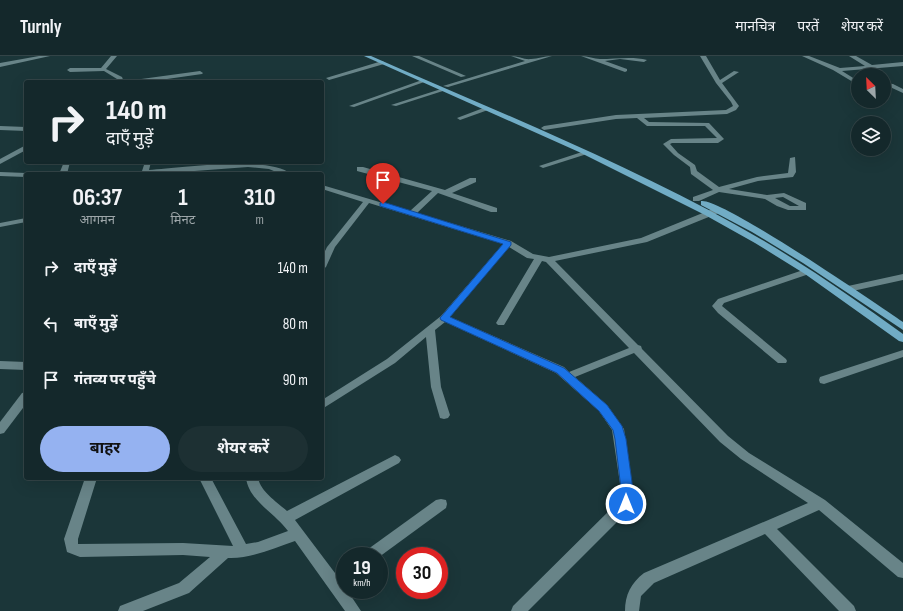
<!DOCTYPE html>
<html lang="hi">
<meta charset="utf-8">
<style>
:root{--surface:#14282b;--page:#1d3033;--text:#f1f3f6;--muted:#9da6a9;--line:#334447;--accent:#95b2f1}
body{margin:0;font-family:"Sofia Sans Condensed","Noto Sans Devanagari",sans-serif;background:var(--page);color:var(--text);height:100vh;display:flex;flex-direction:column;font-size:15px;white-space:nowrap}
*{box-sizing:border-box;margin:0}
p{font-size:13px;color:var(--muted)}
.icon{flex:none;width:22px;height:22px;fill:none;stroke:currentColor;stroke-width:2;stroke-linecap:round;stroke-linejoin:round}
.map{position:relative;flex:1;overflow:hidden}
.details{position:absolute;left:24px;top:116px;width:300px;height:308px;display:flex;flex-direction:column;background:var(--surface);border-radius:4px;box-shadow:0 4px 16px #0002,0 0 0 1px var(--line)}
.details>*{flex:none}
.guide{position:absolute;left:24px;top:24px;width:300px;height:84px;border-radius:4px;box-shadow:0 4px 16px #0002,0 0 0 1px var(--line);background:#14282b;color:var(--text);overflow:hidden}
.needle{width:26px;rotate:336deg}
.controls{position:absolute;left:851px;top:12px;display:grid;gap:8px}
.controls a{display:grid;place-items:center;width:40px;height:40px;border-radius:50%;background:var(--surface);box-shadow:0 4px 16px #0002,0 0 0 1px var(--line);font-size:20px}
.speed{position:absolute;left:336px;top:491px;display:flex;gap:8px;font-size:20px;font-weight:700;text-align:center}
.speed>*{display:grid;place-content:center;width:52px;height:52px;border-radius:50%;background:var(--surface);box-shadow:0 4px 16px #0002,0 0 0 1px var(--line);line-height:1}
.speed small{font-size:10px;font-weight:400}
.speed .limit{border:6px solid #d22;background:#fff;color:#111}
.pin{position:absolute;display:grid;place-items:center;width:34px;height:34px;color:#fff;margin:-41px -17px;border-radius:50% 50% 50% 0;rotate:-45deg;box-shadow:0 0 4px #0007}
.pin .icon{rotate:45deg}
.me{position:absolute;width:44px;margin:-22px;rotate:0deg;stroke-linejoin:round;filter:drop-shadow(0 0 3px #0008)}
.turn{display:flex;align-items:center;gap:14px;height:84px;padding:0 16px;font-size:18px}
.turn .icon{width:52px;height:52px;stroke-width:2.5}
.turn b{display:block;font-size:28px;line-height:34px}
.eta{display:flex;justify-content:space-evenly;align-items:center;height:68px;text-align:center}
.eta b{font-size:24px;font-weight:700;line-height:28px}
.action{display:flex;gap:8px;margin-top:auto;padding:8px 16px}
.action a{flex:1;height:46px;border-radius:24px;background:var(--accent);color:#111;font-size:16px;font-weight:700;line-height:46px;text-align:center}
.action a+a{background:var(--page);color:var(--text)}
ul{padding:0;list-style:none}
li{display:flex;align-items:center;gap:12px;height:56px;padding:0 16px}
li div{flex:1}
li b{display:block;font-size:15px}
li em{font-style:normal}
header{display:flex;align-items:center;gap:24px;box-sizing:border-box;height:56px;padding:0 20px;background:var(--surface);border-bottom:1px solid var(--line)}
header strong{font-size:19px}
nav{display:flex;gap:22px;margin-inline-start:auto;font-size:14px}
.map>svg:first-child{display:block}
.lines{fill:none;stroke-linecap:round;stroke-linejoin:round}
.minor{fill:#688488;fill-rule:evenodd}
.major{fill:#71acc5;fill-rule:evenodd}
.route{fill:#1a73e8;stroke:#114b97}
</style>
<header>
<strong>Turnly</strong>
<nav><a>मानचित्र</a><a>परतें</a><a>शेयर करें</a></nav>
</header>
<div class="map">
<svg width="903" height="555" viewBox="0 0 903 555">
<rect width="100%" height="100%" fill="#1b3639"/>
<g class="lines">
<g class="minor">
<polygon points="39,0 50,0 0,11 0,7"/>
<polygon points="111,0 117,0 106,13 122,21 124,26 118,26 117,23 104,15 70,16 67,14 70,12 101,12"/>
<polygon points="412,0 419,0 466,20 461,21"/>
<path d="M511,0C518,0 525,4 531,3C538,3 544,0 552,0L448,31L443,30L525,5Z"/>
<path d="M581,0C588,0 594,3 600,3C615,3 633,0 647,4L644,6L620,3L605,5L627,13V15L625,16Z"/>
<path d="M700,0H706L720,24L734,15L739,16L722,27L739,50L736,54L727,58L644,62L649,66L709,67L724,83L718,87H672L670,88L678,97L695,109L697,115L719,131L757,121L788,117L790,102L795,101L796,116L793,121L758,125L729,133L767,139L784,137L806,147V154H788L777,150L765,143L719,136L699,145H693V141L713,134L691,118L690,111L674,99L663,88L671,83L717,82L705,70H647L637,62L616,63L544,74L541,72L544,70L616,59L726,54L733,50L731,46L716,27ZM783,141L799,150H790L775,142Z"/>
<polygon points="802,0 809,0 840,12 865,10 849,0 856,0 872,9 903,6 903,10 842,15 858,25 858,29 833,14"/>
<polygon points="382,5 384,6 384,8 329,24 326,22"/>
<polygon points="200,15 203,17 202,18 146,26 131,26 134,24"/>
<polygon points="218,23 220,24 220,26 211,26"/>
<polygon points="422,24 427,25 354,51 349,50"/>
<polygon points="884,27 893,28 903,33 903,37 890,31 884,31"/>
<polygon points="441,33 446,34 396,50 391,49"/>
<polygon points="486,51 489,53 488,54 460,64 457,62"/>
<polygon points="0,70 26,71 26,75 0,74"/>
<polygon points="26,89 26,94 0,108 0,103"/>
<polygon points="585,95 588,97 587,98 543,112 539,110"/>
<polygon points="64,106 70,106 67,118 59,118"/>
<path d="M145,106H151L149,114C180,112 269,99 291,118H281L269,113L248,111L154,118H120L124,116L142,115Z"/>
<path d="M357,111H363L445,134L470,122H476V126L452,137L497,152V156H491L438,137L417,157L511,185L533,198L549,201L641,182L715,152H721V156L647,186L555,205L638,289L641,290L642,293L728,380L749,397L825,444L903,507V522L898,521L819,454L777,473L854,550L856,555H839L765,478L654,527L641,540L639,555H625C625,539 631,527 644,517L808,447L741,403L720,386L634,297L575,321L607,349L624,373L634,441L631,451L626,457L528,555H511L513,550L620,444L622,441L612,374L599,355L556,317L445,266L435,274L441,331L450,359L448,362L444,363L440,362L431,331L426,281L395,307L322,353V344L387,303L441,260L503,188L369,147L335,191L326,211L322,214V201L327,191L363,146L322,133V129L410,155L432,135L357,115ZM509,191L527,202L534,203L496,267L498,269H504L542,205L546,206L629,292L569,316L564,311L450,261Z"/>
<polygon points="0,116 26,117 29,118 26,118 26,121 0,120"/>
<polygon points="26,162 26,166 0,171 0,167"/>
<polygon points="806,213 809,214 810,216 809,218 724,247 722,250 786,303 787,305 786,307 778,307 718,257 712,250 718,243"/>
<polygon points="903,218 903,224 848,236 843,233 848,230"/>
<polygon points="903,294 903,301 824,328 820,327 819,324 820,321"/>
<polygon points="0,305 26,306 26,314 0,313"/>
<polygon points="26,336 26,348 4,377 0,378 0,366 22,337"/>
<path d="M395,399L399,401L401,404L399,407L295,464L335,517L345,512V526L343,528L345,534H347L361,555H345L295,485C274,492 251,503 228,502L189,537L143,555H118L120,550L179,527L210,501L183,499L80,501L67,496L64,483L85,422H97L78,483V488L183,487L233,490L199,422H211L246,488L258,486L288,475C275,457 249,445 246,422H258C261,436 277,446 287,455Z"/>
<polygon points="441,443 446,444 447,448 446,452 379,501 362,500 364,496 436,444"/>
</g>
<g class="major">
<path d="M364,0H371C494,54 619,104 736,169C794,201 849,239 903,278V286L899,285L805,218L755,187L705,159L579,96Z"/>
<path d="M701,145C721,141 878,249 903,266V274L803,207L752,176L701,149Z"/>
</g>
</g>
<polygon class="route" points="383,146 511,186 511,189 450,261 564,312 607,349 622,370 626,383 634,441 631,451 626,452 622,451 620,448 622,441 615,383 613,374 599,355 557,317 441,264 440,262 503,188 380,150 380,147"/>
</svg>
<div class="controls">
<a><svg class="needle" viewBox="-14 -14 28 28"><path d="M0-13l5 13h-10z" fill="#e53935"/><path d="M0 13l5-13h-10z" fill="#9da6a9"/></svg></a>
<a><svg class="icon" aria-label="layers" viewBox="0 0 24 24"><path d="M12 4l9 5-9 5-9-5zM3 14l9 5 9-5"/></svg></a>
</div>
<div class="speed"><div>19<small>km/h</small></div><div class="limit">30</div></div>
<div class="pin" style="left:383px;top:148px;background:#d93025"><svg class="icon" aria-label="arrive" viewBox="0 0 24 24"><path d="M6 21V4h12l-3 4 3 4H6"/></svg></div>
<svg class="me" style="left:626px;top:448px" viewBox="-20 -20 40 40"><circle r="17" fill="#1a73e8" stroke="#fff" stroke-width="3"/><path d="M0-11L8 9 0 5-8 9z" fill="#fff"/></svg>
<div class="guide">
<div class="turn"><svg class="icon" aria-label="right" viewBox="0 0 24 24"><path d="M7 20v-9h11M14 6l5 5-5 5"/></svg><div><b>140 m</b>दाएँ मुड़ें</div></div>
</div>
<section class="details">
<div class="eta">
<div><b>06:37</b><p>आगमन</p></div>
<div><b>1</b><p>मिनट</p></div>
<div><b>310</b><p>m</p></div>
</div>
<ul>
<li><svg class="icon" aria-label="right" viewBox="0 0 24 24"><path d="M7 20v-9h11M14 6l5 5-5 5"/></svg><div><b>दाएँ मुड़ें</b></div><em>140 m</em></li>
<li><svg class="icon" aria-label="left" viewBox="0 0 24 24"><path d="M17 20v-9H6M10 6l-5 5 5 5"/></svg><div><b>बाएँ मुड़ें</b></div><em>80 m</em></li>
<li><svg class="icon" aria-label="arrive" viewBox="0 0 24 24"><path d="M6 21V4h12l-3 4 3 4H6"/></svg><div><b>गंतव्य पर पहुँचे</b></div><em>90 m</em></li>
</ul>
<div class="action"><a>बाहर</a><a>शेयर करें</a></div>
</section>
</div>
